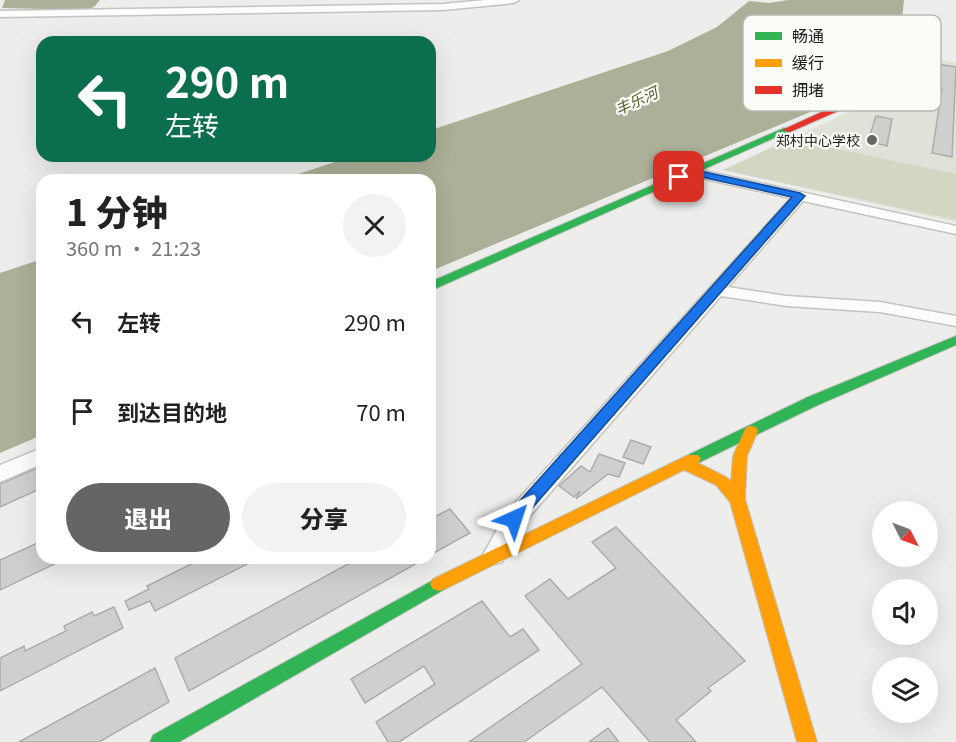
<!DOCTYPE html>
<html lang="zh">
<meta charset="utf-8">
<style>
:root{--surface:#fff;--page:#f2f2f2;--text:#222;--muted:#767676;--accent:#656663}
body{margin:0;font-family:Georgia,"Noto Sans SC",serif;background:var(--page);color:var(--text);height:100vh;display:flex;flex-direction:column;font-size:22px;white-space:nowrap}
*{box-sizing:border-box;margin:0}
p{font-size:20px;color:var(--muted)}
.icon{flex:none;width:33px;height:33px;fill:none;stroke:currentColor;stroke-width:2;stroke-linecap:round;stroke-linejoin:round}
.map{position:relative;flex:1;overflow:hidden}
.details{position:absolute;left:36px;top:174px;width:400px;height:390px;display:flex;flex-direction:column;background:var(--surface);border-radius:18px;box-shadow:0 6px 24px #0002}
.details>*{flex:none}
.top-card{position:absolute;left:36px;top:36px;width:400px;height:126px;border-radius:18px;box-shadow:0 6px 24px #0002;background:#0b6e4f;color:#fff;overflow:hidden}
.needle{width:39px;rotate:132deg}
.fabs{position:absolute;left:872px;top:501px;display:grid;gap:12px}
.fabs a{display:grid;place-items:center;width:66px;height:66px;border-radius:50%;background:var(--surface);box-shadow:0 6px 24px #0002;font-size:30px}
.pin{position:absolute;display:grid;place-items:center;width:51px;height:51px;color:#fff;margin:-26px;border-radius:12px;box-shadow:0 3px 9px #0006}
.me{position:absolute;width:66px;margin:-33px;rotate:42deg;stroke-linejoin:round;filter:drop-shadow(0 0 4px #0008)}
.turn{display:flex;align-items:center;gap:21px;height:126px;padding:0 30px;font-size:27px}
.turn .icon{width:78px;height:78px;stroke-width:2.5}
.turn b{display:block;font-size:42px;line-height:51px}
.round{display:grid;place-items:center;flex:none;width:63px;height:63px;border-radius:32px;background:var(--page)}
.head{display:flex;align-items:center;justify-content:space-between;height:102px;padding:0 30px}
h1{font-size:36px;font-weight:800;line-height:45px}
.primary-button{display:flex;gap:12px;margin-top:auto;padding:12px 30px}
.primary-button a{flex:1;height:69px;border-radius:36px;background:var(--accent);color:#fff;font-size:24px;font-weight:800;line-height:69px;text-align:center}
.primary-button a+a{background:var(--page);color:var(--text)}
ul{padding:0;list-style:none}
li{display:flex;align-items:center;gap:18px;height:90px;padding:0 30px}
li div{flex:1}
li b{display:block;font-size:22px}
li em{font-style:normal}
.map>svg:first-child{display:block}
.built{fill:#e0e2da}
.green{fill:#d3d6c3}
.water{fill:#adb098}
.building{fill:#cfcfcd;stroke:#acadab;stroke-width:1.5}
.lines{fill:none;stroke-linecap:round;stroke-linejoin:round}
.street-casing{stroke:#c3c3c1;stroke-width:3}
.fast-casing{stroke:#c3c3c1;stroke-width:2}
.slow-casing{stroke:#c3c3c1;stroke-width:2}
.jam-casing{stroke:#c3c3c1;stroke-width:2}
.street{fill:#fcfcfc;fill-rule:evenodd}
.fast{fill:#30b455;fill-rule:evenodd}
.slow{fill:#ff9f0a;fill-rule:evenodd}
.jam{fill:#e5322d;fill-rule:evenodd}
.route{fill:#1a73e8;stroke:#114b97;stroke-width:1.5}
.poi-dot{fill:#656663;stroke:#fbfcf7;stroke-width:2}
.labels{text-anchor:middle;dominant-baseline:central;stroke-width:4.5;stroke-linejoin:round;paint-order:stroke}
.far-poi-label{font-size:14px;fill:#1c1c1a;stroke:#fbfcf7;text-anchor:end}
.far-water-label{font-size:15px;font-style:italic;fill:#555c26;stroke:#fbfcf7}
.key{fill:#fbfcf7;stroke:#b8b9b5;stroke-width:1.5}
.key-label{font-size:16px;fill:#1c1c1a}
</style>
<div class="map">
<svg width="956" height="742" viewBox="0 0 956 742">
<rect width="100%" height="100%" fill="#edeeeb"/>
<polygon class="built" points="917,54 956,63 956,222 723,170 853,110 889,85"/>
<polygon class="green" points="790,139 956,174 956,220 723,170"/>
<g class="water">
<polygon points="5,0 100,0 94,7 85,10 2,8"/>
<path d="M789,0H904C902,15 902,37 895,51C885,75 844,96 822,107L431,271L430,180H280L353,156H430L431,130L668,51L717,27L749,1L769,3Z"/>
<polygon points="42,259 42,435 0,453 0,273"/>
</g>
<g class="building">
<polygon points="924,62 956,67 952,157 932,153 942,89 922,86"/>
<polygon points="876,116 892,119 887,146 868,141"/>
<polygon points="631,440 651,447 643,464 623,457"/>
<polygon points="599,454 625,463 619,477 608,474 576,499 580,491 574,497 559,486 581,466 590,472"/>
<polygon points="42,466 42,488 0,507 0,484"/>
<polygon points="450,509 470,533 430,555 430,519"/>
<polygon points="616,527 745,661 708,688 711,691 676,720 696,742 650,742 602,687 524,742 469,742 582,664 525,596 550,579 568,599 616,568 592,542"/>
<polygon points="42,541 42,558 67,558 0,590 0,560"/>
<polygon points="203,558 259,558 155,611 150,601 129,610 125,601 149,589 147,586"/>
<polygon points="359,558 426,558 189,691 175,658"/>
<polygon points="482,601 510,637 523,629 539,650 399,742 388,742 376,722 435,684 424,666 365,703 351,679"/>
<polygon points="114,607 123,628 0,691 0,658 24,646 25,651 66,631 64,626 92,612 94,616"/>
<polygon points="155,668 169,702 99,742 19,742"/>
<polygon points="608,728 619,742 589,742"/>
</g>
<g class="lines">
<g class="street-casing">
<g id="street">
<polygon points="485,0 519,0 514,3 443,10 0,17 0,11 443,4"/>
<polygon points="691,168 956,226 956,234 803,201 728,287 787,296 880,302 956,316 956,326 880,312 787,306 721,296 522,525 502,562 494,564 486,562 483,555 506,513 791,198 686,175 684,172"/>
<polygon points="42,448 42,464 0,482 0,465"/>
</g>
</g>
<g class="fast-casing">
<g id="fast">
<polygon points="784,128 792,130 430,291 430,282"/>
<polygon points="956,336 956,345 818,405 698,463 688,463 685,459 688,455 808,397"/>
<polygon points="439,577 445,579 448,584 445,589 179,742 150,742 153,735"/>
</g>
</g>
<g class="slow-casing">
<polygon id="slow" points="751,426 756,427 758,431 747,456 745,499 817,742 797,742 730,502 716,485 684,470 445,589 439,591 433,589 430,584 433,579 688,455 698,455 701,459 698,463 726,477 731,481 733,456 746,427"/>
</g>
<g class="jam-casing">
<polygon id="jam" points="901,50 908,52 882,81 854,104 790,132 782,130 848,100 876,77"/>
</g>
<use href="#street" class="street"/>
<use href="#fast" class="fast"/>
<use href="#slow" class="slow"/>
<use href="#jam" class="jam"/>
</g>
<polygon class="route" points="691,169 800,193 805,196 519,523 514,525 508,523 506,519 508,514 792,197 692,175 679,180 674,177"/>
<circle class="poi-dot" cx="872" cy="140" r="6"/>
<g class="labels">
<g class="far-poi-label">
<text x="860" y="140">郑村中心学校</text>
</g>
<g class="far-water-label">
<text transform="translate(636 100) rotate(-25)">丰乐河</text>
</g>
</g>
<rect x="743" y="15" width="198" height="96" rx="9" class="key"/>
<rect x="755" y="32" width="27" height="8" fill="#30b455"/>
<rect x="755" y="59" width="27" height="8" fill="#ff9f0a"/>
<rect x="755" y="86" width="27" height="8" fill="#e5322d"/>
<g class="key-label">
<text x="792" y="42">畅通</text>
<text x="792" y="69">缓行</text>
<text x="792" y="96">拥堵</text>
</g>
</svg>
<div class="fabs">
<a><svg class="needle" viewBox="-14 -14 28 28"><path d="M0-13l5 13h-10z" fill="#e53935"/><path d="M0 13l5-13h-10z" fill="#767676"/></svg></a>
<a><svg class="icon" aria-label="sound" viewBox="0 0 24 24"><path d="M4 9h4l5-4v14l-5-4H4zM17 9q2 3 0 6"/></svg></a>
<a><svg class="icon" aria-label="layers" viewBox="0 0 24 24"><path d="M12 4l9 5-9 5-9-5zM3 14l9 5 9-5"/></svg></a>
</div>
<div class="pin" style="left:679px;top:177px;background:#d93025"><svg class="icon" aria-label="arrive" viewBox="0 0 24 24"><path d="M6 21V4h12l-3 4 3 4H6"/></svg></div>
<svg class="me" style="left:514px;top:519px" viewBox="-20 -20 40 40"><path d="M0-17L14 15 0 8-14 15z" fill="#1a73e8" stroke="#fff" stroke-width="4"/></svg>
<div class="top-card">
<div class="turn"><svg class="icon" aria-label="left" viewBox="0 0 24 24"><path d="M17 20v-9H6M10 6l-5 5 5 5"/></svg><div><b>290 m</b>左转</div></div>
</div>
<section class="details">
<div class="head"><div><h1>1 分钟</h1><p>360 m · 21:23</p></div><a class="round"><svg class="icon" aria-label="close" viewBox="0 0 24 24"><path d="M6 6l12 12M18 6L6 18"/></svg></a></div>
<ul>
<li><svg class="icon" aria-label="left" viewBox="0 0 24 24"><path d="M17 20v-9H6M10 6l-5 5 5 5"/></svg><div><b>左转</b></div><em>290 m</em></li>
<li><svg class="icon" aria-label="arrive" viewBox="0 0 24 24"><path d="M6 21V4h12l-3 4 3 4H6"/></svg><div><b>到达目的地</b></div><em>70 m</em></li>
</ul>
<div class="primary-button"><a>退出</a><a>分享</a></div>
</section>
</div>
